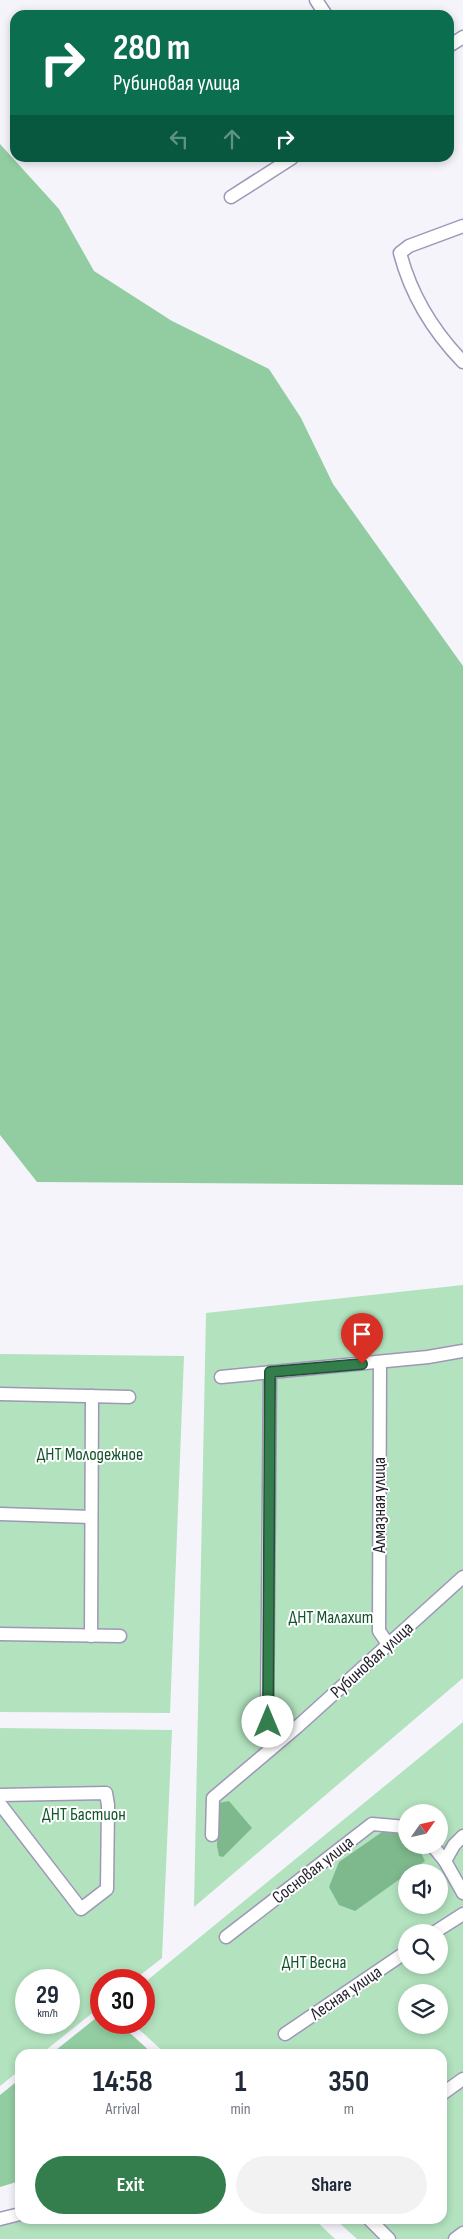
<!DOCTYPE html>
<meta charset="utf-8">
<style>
:root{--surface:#fff;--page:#f2f2f3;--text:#1f2937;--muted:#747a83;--accent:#337e4c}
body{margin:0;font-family:"Sofia Sans Condensed",sans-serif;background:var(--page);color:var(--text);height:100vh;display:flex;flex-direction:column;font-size:19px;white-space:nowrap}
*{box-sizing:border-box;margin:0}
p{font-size:16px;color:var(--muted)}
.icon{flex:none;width:28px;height:28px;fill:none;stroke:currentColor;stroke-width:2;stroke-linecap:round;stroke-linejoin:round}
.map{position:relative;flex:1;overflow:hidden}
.side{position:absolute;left:15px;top:2049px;width:432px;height:175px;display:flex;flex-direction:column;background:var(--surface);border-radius:15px;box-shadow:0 2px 8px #0003}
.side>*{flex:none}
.hud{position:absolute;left:10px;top:10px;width:444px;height:152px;border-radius:15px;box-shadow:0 2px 8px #0003;background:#0b6e4f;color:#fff;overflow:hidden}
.needle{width:32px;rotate:56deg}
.buttons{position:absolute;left:398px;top:1804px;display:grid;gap:10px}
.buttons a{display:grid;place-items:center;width:50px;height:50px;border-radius:50%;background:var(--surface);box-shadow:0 2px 8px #0003;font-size:25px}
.speed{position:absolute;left:15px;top:1969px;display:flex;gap:10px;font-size:25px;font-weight:700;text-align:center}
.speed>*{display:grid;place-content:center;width:65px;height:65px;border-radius:50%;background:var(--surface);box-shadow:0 2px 8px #0003;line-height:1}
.speed small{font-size:12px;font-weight:400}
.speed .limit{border:8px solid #d22;background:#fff;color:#111}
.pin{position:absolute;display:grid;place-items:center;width:42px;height:42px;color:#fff;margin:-51px -21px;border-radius:50% 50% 50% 0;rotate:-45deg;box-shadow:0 0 5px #0007}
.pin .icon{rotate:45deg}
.me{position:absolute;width:55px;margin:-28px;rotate:0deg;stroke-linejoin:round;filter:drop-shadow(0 0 4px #0008)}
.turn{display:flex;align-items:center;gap:18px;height:105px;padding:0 20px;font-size:22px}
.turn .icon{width:65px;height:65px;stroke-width:2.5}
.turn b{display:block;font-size:35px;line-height:42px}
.lanes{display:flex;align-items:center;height:48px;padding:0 20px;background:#0003;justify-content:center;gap:25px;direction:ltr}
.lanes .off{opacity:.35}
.eta{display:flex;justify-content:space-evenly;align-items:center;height:85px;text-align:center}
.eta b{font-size:30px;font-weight:700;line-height:35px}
.button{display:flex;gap:10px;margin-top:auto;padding:10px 20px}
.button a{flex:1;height:58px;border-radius:30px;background:var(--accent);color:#fff;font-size:20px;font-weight:700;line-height:58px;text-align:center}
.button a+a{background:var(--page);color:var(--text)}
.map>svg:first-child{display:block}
.green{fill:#b2e2be;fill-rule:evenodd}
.forest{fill:#92cda1}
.water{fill:#7eb88d}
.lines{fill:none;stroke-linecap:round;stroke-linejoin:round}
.minor-casing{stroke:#9e97b8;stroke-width:15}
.minor{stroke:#fff;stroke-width:12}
.route-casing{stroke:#215231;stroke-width:12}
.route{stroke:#337e4c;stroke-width:9}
.labels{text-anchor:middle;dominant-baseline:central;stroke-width:4;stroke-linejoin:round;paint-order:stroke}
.park-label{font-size:18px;fill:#13552c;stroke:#fff}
.street-label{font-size:18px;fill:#221f2c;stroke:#fff}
</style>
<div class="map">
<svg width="463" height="2239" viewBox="0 0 463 2239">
<rect width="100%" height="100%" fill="#f5f4fb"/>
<g class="green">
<polygon points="463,1285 463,1678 194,1907 206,1313"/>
<polygon points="0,1354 184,1356 170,1713 0,1712"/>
<path d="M463,1722V2239H357L335,2219H442V2054H166L132,2023L144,2022V1983ZM406,1812H439V1845H406ZM406,1872H439V1905H406ZM406,1932H439V1965H406ZM406,1992H439V2025H406Z"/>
<path d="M0,1728L172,1730L162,1958L134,1980H101V2006L41,2054H20V2070L0,2086ZM26,1980H69V2022H26Z"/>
<polygon points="0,2216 20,2219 314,2219 335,2239 0,2239"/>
</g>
<g class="forest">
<polygon points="0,144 59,209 94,271 172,321 269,369 301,418 333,484 463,666 463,1185 37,1182 0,1135"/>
<polygon points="101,2014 101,2022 119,2023 153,2054 51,2054"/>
<polygon points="20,2079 20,2181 0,2187 0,2095"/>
</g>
<g class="water">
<polygon points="229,1801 252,1828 223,1857 219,1856 217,1846 219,1803"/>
<polygon points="385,1830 398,1831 406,1835 406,1845 417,1845 425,1861 355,1911 339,1905 329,1887 339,1862"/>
</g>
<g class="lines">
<g class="minor-casing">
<g id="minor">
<polyline points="316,0 326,15"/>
<polyline points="449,46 463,37"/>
<polyline points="231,197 292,158"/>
<path d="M463,226L409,246L400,253C411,295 432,330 463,362"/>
<polyline points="380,1362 379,1631 388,1644"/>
<polyline points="270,1372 267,1722 280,1741"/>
<polyline points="221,1377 428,1357 463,1351"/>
<polyline points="0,1394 129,1397"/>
<polyline points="0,1514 91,1517"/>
<polyline points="0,1634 120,1636"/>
<polyline points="91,1636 92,1396"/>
<polyline points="0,1795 106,1793 108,1805 107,1889 81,1909 0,1804"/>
<polyline points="212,1835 213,1798 297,1727 463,1577"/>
<polyline points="432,1845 445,1861 454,1845 463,1836"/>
<polyline points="445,1861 463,1893"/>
<polyline points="435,1932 463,1914"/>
<polyline points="226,1937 372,1824 406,1827"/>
<polyline points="285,2034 406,1952"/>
<polyline points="442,2094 463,2079"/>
<polyline points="0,2219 20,2214"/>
<polyline points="369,2219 389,2239"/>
<polyline points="455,2239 463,2233"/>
</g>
</g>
<use href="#minor" class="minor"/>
</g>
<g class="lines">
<g class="route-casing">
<polyline id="route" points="268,1722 270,1372 362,1364"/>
</g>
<use href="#route" class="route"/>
</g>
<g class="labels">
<g class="park-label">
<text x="90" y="1454">ДНТ Молодежное</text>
<text x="331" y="1617">ДНТ Малахит</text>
<text x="84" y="1814">ДНТ Бастион</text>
<text x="314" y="1962">ДНТ Весна</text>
</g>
<g class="street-label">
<text transform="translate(379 1505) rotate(-90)">Алмазная улица</text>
<text transform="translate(372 1660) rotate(-42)">Рубиновая улица</text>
<text transform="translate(313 1870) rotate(-38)">Сосновая улица</text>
<text transform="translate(346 1993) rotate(-34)">Лесная улица</text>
</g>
</g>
</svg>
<div class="buttons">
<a><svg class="needle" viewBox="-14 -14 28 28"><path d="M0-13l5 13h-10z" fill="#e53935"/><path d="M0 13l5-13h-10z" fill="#747a83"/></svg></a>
<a><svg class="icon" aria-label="sound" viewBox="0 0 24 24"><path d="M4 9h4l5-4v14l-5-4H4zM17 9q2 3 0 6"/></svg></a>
<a><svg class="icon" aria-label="search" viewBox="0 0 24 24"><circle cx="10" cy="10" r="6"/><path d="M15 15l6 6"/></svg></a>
<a><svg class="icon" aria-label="layers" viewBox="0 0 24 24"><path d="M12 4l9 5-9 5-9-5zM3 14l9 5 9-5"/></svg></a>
</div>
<div class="speed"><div>29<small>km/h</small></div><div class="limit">30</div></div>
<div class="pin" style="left:362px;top:1364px;background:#d93025"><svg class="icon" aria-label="arrive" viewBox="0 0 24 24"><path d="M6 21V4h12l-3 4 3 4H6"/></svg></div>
<svg class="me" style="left:268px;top:1722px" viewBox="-20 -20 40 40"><circle r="19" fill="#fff"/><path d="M0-13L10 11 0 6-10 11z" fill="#337e4c"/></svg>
<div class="hud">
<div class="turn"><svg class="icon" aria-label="right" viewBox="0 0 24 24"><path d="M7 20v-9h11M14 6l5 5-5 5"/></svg><div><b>280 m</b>Рубиновая улица</div></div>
<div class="lanes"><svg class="icon off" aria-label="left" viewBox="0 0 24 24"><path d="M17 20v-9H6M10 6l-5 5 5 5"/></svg><svg class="icon off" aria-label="ahead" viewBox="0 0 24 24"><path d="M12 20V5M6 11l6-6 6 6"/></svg><svg class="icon" aria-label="right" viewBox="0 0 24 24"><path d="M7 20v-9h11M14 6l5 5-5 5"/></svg></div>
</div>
<section class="side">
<div class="eta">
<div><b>14:58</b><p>Arrival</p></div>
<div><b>1</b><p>min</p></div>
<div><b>350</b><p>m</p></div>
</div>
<div class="button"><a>Exit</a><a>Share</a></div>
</section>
</div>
